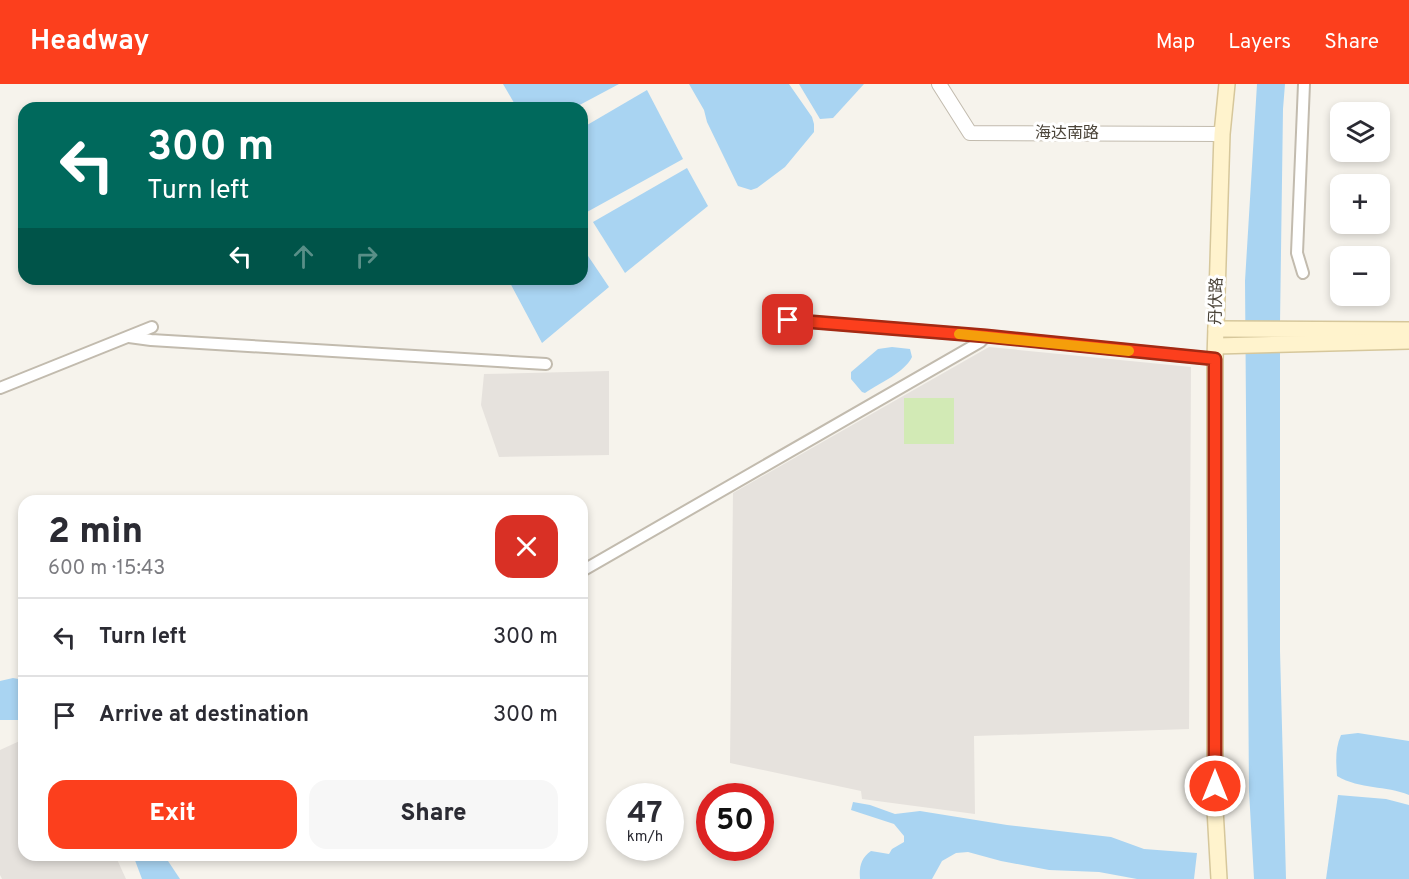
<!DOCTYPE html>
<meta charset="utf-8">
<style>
:root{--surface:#fff;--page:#f7f7f7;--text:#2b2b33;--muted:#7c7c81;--line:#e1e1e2;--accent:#fc3f1d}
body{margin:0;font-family:Overpass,"Noto Sans SC",sans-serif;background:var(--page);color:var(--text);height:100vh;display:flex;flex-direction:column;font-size:22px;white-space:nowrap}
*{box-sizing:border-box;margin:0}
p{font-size:20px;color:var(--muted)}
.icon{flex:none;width:33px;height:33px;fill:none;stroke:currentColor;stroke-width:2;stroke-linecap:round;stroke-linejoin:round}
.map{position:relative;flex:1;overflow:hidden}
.side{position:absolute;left:18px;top:411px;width:570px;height:366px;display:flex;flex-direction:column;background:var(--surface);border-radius:18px;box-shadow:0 3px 9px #0003}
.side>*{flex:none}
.hud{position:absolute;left:18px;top:18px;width:570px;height:183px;border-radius:18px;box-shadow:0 3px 9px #0003;background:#00695c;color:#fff;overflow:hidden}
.tools{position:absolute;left:1330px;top:18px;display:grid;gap:12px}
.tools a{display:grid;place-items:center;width:60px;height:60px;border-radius:12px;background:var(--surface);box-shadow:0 3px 9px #0003;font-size:30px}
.speed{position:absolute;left:606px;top:699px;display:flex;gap:12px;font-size:30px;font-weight:700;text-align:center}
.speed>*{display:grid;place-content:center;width:78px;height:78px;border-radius:50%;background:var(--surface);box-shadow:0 3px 9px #0003;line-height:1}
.speed small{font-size:15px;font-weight:400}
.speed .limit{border:9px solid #d22;background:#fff;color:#111}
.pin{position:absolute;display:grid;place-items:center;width:51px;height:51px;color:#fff;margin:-26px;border-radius:12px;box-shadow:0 3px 9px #0006}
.me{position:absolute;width:66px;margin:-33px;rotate:0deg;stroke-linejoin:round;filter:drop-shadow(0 0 4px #0008)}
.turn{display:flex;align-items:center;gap:21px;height:126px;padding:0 30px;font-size:27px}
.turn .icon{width:78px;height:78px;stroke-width:2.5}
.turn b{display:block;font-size:42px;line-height:51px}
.lanes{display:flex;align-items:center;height:57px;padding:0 30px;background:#0003;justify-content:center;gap:30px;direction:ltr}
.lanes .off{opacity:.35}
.round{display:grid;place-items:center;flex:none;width:63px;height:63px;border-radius:18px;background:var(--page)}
.headline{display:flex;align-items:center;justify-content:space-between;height:102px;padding:0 30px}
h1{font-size:36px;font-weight:800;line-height:45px}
.cta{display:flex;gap:12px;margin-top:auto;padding:12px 30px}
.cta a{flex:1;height:69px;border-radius:18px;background:var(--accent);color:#fff;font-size:24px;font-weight:800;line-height:69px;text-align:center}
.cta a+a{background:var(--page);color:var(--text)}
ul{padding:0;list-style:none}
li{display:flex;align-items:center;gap:18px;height:78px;padding:0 30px;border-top:2px solid var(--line)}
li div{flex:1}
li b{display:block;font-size:22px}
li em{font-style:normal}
header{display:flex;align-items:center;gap:36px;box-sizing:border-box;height:84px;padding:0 30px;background:var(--accent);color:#fff}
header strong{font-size:28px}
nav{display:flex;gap:33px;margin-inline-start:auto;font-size:21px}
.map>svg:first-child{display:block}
.industrial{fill:#e6e2dd}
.green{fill:#d2eab5}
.water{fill:#a9d4f2}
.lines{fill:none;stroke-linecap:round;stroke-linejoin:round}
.minor-casing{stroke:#c2bbae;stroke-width:14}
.tertiary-casing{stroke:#c2bbae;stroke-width:16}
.secondary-casing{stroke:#d6c79b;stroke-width:18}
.minor{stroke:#fff;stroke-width:10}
.tertiary{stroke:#fff;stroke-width:14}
.secondary{stroke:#fff3cd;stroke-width:15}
.route-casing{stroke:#a42913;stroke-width:15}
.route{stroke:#fc3f1d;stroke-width:10}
.slow{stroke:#f59e0b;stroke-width:10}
.labels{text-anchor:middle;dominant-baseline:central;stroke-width:6;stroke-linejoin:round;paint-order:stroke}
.street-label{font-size:16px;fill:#4b4439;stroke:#fff}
</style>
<header>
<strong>Headway</strong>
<nav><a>Map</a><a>Layers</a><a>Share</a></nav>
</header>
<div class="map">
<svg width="1409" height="795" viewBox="0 0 1409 795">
<rect width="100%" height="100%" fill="#f6f3ec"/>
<g class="industrial">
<polygon points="989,263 1191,283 1189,645 974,652 975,730 862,715 861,707 730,679 733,409"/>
<polygon points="609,287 609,371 499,373 481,321 484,290"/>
<polygon points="24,655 24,771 115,771 126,795 2,795 0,791 0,666"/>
</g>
<rect class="green" x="904" y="314" width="50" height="46"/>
<g class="water">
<polygon points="503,0 619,0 574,24 517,24"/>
<polygon points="689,0 789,0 812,33 814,40 814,48 785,83 757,104 751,106 738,102 707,38 704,26"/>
<polygon points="799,0 864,0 833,34 820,35"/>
<polygon points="1257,0 1285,0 1283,25 1280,240 1280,567 1286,795 1254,795 1249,707 1245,197"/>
<polygon points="647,6 683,75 587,128 582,120 582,44"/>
<polygon points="687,84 708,122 625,189 593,138"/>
<polygon points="582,163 609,203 542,259 509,197 582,195"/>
<path d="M892,263L910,265L912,273C904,289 881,298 865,309L862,308L851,295V288L878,265Z"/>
<polygon points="13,594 24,596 24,636 0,636 0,597"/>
<path d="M1358,649L1409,657V711C1385,701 1361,706 1337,692C1336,678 1335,664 1341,651Z"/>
<polygon points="1338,711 1386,715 1409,721 1409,795 1326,795"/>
<path d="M853,718L870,721L895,730L920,727L1007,741L1111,753L1144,765L1197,769L1194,795H1137L1099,788L1049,786L1001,777L968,768L956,769L942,777L932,795H860C859,783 861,774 871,767L889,770L892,765L904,758V752L894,740L851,726Z"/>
<polygon points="133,771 164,771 180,795 142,795"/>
</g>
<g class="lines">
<g class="minor-casing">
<g id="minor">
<polyline points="1303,189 1297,169 1304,0"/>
<polyline points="788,236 986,252 1215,275"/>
<polyline points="129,253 151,256 546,280"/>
<polyline points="0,304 152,243"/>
<polyline points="582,487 980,258 986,252"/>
</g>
</g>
<g class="tertiary-casing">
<polyline id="tertiary" points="939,0 970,49 1222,50"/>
</g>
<g class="secondary-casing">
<g id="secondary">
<polyline points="1216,245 1409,246"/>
<polyline points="1216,262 1409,257"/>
<polyline points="1219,795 1215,725 1215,275 1222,50 1227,0"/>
</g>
</g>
<use href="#minor" class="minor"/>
<use href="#tertiary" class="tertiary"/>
<use href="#secondary" class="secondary"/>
</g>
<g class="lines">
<g class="route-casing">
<polyline id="route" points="788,236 986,252 1215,275 1215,702"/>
</g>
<use href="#route" class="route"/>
<polyline class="slow" points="959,250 1129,267"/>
</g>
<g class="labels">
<g class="street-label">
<text x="1067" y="50">海达南路</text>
<text transform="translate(1217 217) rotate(-88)">丹伏路</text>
</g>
</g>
</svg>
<div class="tools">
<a><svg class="icon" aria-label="layers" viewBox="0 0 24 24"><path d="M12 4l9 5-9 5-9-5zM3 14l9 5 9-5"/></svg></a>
<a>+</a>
<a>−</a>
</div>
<div class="speed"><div>47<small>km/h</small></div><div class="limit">50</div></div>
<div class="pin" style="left:788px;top:236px;background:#d93025"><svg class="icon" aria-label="arrive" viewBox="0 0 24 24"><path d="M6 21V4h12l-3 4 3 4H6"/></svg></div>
<svg class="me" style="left:1215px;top:702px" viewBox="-20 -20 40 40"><circle r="17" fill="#fc3f1d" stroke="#fff" stroke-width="3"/><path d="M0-11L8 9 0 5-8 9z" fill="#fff"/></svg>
<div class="hud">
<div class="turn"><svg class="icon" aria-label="left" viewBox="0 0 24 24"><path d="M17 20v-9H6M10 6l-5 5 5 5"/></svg><div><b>300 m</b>Turn left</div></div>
<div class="lanes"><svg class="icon" aria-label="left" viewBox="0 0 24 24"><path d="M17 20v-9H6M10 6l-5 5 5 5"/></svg><svg class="icon off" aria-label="ahead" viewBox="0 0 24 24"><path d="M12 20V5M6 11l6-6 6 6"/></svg><svg class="icon off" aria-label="right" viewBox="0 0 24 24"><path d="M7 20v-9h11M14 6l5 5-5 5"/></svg></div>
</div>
<section class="side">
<div class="headline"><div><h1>2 min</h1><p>600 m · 15:43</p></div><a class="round" style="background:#d93025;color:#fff"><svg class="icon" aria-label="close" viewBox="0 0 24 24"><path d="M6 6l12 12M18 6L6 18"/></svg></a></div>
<ul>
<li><svg class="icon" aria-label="left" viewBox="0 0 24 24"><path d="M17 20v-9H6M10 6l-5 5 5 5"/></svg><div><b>Turn left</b></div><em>300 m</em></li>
<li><svg class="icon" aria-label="arrive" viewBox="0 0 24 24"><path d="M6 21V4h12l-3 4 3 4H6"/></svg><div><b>Arrive at destination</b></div><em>300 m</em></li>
</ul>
<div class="cta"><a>Exit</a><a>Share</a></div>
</section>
</div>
